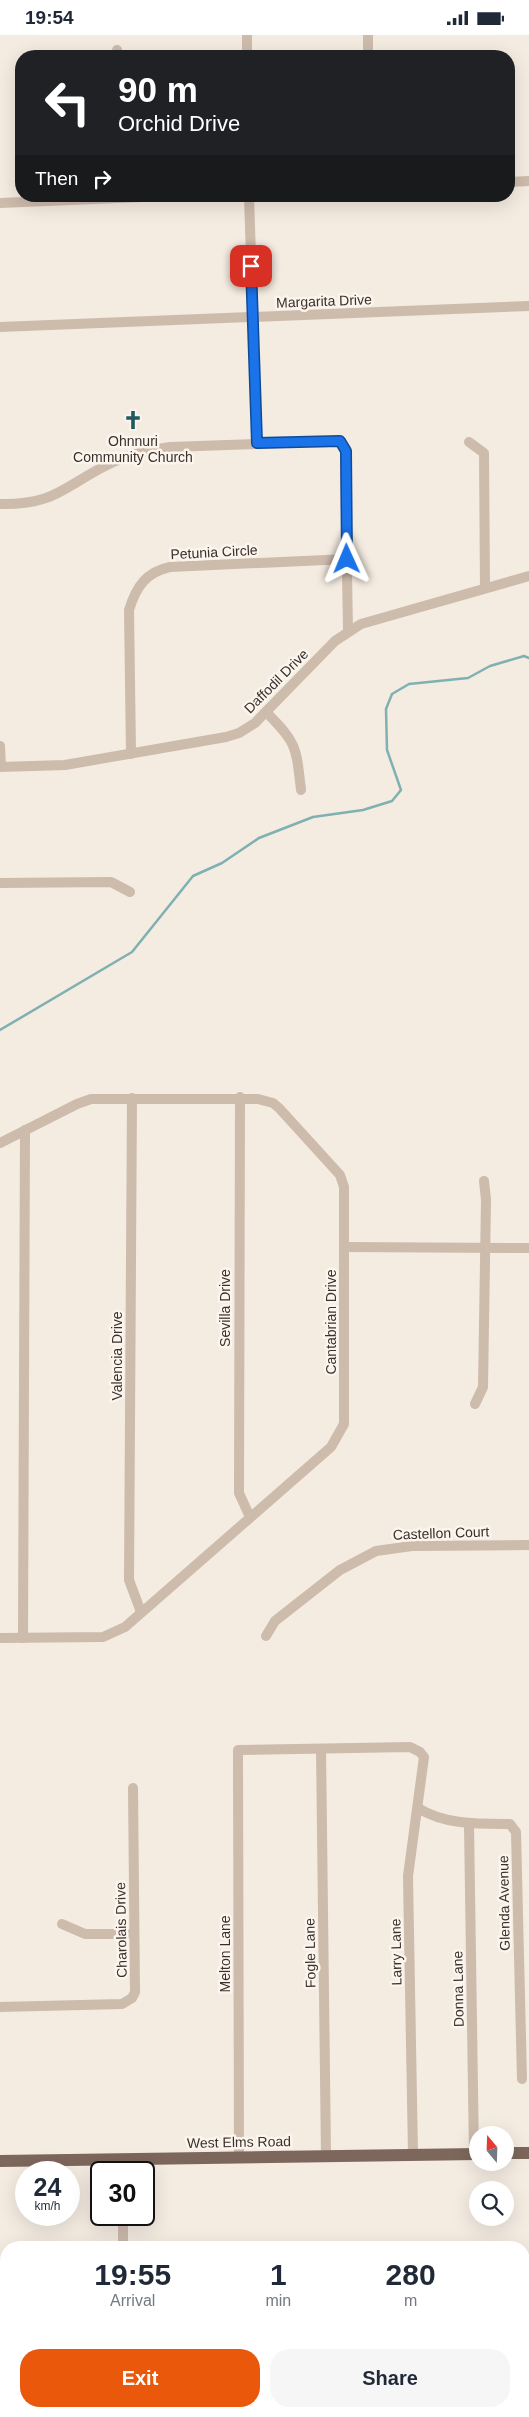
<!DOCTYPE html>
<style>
:root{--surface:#fff;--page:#f6f6f7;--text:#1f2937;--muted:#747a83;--accent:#ea580c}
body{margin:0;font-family:Helvetica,sans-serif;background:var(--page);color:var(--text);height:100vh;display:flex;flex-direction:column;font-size:19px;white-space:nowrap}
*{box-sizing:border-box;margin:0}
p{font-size:16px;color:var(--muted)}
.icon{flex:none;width:28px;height:28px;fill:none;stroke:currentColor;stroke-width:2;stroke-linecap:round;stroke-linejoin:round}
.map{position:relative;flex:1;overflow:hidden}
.panel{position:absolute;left:0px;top:2206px;width:530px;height:176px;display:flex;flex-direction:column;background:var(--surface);border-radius:20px 20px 0 0;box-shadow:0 5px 20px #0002}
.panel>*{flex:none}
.banner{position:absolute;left:15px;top:15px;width:500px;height:152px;border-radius:20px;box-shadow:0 5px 20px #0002;background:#202124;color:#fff;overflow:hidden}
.needle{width:32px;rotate:341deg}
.buttons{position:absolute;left:469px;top:2091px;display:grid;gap:10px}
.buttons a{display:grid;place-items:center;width:45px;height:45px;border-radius:50%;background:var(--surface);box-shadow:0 5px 20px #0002;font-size:25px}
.speed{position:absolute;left:15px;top:2126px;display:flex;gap:10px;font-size:25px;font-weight:700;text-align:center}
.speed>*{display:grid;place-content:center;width:65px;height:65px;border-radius:50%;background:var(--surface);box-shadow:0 5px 20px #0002;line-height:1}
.speed small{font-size:12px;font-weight:400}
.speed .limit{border:2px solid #111;border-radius:8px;background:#fff;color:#111}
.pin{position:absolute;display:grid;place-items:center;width:42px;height:42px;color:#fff;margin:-21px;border-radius:10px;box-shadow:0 2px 8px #0006}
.me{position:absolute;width:55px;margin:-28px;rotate:359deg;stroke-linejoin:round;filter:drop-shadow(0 0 4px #0008)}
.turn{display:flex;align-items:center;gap:18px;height:105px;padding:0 20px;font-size:22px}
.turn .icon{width:65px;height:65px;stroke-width:2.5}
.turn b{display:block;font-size:35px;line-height:42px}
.then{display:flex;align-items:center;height:48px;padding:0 20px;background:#0003;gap:10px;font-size:19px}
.eta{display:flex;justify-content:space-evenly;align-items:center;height:85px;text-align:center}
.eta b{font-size:30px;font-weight:600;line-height:35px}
.action{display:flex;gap:10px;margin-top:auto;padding:10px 20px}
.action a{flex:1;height:58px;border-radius:20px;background:var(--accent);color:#fff;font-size:20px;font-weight:600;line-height:58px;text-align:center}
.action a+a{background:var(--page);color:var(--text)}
.status{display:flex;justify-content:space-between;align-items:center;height:35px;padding:0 25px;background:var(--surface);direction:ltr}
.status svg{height:14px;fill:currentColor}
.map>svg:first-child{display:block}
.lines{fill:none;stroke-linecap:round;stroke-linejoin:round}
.stream{stroke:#7fb0b2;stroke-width:2.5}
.minor{stroke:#cdbbac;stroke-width:10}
.major{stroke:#7d675c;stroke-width:12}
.route-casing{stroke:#114b97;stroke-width:12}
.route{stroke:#1a73e8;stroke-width:9}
.labels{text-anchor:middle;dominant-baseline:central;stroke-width:5;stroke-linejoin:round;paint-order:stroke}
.street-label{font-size:14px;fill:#3b302b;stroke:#fbf5ee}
.poi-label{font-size:14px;fill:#3b302b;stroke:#fbf5ee}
</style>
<div class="status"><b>19:54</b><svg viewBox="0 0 49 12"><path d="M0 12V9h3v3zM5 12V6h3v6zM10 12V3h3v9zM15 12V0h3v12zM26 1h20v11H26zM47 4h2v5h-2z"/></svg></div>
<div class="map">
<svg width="529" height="2382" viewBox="0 0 529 2382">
<rect width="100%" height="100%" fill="#f4ebe1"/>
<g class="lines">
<polyline class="stream" points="0,995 132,917 193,841 222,828 259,803 313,782 363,775 392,766 401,755 387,715 386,674 392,659 409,649 468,643 490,631 524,621 529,623"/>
<g class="minor">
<polyline points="247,0 247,21"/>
<polyline points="368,0 368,21"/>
<polyline points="117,15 117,21"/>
<polyline points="509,147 529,146"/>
<polyline points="249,161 257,408"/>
<polyline points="0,168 167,161"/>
<polyline points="0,292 529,271"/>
<polyline points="469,407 484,418 485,553"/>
<path d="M0,469C55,470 63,452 107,430C127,420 149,415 170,412L340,406L345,416L348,596"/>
<path d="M266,677C297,708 296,711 301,755"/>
<polyline points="0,711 1,732"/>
<path d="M131,719L129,575C136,552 146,537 170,532L347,524"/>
<polyline points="0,732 65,730 226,702 239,698 255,688 335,606 361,589 529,541"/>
<polyline points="0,848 111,847 130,857"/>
<polyline points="240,1062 239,1458 250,1482"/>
<polyline points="132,1063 129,1545 141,1577"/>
<polyline points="0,1108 77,1069 91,1064 258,1064 273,1068 279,1073 340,1140 344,1152 344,1389 331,1412 125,1592 103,1602 0,1603"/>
<polyline points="344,1212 529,1213"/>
<polyline points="475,1369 483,1352 486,1165 484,1146"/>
<polyline points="266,1601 275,1586 340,1535 376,1516 412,1511 529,1510"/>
<polyline points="23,1603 25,1095"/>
<polyline points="321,1714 326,2121"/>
<path d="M418,1773C445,1790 479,1789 510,1789L516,1797L522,2044"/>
<polyline points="469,1790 474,2119"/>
<polyline points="62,1889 85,1899 134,1899"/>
<polyline points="0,1972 122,1969 132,1963 135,1957 133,1753"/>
<polyline points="239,2122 238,1715 410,1712 420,1717 424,1722 408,1841 413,2120"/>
<polyline points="122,2124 122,2138"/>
<polyline points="123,2180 123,2212"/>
<polyline points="126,2376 126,2382"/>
</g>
<g class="major">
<polyline points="505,2118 529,2118"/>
<polyline points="0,2126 478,2119"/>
</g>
</g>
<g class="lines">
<g class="route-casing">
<polyline id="route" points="251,231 257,408 340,406 346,416 347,524"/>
</g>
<use href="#route" class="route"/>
</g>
<defs>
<g id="church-bare" transform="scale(1.5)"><path d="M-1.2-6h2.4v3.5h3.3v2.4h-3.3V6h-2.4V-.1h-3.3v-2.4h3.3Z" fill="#1f5a5e" stroke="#fbf5ee" stroke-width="2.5" paint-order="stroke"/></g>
</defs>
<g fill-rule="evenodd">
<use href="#church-bare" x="133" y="385"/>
</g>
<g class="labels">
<g class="street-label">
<text transform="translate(324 266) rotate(-2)">Margarita Drive</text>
<text transform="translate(214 517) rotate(-3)">Petunia Circle</text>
<text transform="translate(276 646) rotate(-45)">Daffodil Drive</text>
<text transform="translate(225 1273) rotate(-90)">Sevilla Drive</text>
<text transform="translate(331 1287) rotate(-90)">Cantabrian Drive</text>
<text transform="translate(117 1321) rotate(-90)">Valencia Drive</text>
<text transform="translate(441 1498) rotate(-2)">Castellon Court</text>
<text transform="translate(504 1868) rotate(-91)">Glenda Avenue</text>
<text transform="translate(121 1895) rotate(-91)">Charolais Drive</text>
<text transform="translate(396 1917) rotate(-91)">Larry Lane</text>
<text transform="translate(310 1918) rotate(-91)">Fogle Lane</text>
<text transform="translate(225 1919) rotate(-90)">Melton Lane</text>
<text transform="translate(458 1954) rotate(-91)">Donna Lane</text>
<text transform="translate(239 2107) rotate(-1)">West Elms Road</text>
</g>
<g class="poi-label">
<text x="133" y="406">Ohnnuri<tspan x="133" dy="16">Community Church</tspan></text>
</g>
</g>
</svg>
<div class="buttons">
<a><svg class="needle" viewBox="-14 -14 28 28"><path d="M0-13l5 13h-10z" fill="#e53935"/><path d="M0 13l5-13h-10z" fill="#747a83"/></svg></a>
<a><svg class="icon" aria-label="search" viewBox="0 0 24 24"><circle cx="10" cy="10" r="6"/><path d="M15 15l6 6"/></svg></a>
</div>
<div class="speed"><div>24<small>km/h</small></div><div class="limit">30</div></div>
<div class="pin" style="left:251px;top:231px;background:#d93025"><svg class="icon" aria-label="arrive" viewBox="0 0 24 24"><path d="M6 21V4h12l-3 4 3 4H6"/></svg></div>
<svg class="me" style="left:347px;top:524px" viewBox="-20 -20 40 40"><path d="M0-17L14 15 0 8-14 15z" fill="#1a73e8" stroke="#fff" stroke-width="4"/></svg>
<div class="banner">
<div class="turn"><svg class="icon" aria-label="left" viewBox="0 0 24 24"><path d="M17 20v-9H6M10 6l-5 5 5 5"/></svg><div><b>90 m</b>Orchid Drive</div></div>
<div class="then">Then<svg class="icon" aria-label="right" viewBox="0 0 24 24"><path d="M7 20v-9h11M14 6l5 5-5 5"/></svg></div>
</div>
<section class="panel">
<div class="eta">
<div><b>19:55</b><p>Arrival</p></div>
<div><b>1</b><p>min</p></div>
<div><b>280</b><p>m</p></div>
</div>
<div class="action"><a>Exit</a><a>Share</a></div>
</section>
</div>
